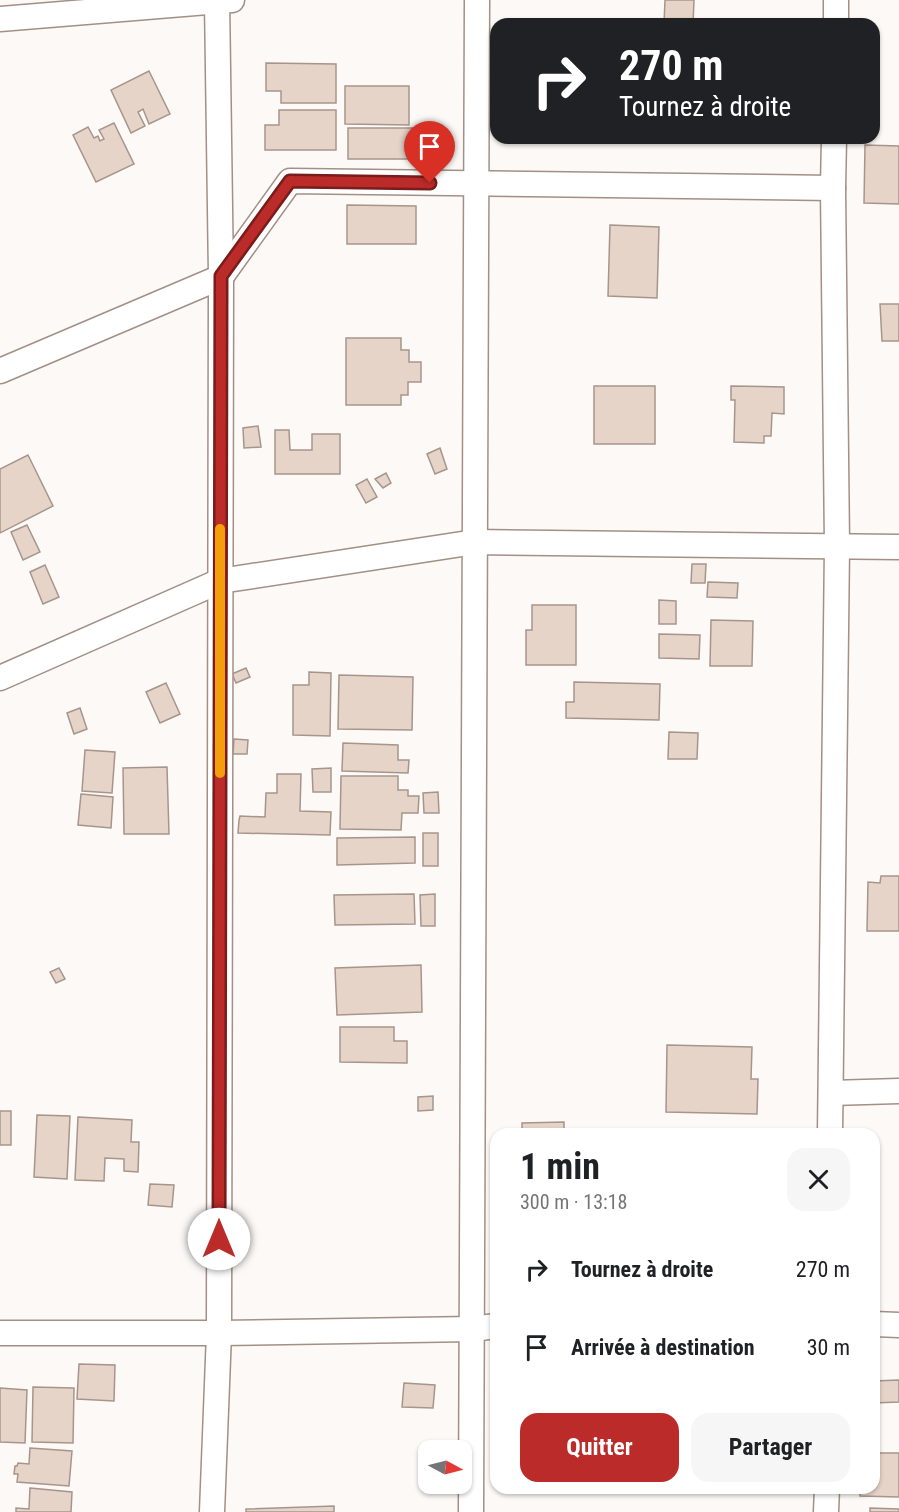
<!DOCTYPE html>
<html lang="fr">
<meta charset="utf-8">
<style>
:root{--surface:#fff;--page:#f6f6f6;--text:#202124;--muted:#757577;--accent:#ba2b29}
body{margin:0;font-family:"Roboto Condensed",sans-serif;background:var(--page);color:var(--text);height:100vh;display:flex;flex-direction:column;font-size:22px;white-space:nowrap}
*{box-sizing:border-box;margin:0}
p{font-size:20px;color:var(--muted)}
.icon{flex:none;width:33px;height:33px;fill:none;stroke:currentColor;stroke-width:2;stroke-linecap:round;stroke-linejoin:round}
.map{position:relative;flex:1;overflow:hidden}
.panel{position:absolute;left:490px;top:1128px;width:390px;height:366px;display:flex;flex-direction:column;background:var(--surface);border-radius:18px;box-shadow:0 2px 4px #0004}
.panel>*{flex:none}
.banner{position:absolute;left:490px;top:18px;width:390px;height:126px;border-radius:18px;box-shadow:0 2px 4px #0004;background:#202124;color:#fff;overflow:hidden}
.needle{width:39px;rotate:97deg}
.tools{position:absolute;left:418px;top:1440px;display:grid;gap:12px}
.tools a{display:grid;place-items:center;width:54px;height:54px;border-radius:12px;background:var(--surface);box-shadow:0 2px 4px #0004;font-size:30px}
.pin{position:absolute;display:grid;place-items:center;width:51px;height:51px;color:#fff;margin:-62px -26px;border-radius:50% 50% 50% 0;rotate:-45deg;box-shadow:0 0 6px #0007}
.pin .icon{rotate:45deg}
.me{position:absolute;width:66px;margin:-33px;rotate:0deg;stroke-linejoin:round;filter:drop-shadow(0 0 4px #0008)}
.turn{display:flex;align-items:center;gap:21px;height:126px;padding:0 30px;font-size:27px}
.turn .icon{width:78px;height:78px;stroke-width:2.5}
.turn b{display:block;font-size:42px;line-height:51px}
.round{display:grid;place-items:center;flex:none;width:63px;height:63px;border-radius:18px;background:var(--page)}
.summary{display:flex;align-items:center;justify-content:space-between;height:102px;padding:0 30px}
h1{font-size:36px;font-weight:700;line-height:45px}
.action{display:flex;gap:12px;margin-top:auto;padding:12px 30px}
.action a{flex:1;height:69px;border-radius:18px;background:var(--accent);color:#fff;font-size:24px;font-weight:700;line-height:69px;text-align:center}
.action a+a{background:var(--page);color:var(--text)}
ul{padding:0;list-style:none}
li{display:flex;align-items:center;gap:18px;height:78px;padding:0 30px}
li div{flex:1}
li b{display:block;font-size:22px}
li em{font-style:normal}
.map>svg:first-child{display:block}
.building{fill:#e6d4c8;stroke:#a7958b;stroke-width:1.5}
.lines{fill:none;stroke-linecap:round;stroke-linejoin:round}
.minor-casing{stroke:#a29086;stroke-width:27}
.minor{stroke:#fff;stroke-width:24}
.route-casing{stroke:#791c1b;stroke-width:15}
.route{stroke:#ba2b29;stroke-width:10}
.slow{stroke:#f59e0b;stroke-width:10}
</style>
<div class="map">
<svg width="899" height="1512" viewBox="0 0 899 1512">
<rect width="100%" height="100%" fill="#fcf9f6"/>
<g class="building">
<polygon points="665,0 694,0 693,24 664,24"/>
<polygon points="266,63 336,64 336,103 281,103 281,91 266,91"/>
<polygon points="149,71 170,114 149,124 143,109 138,112 145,126 131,133 111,90"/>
<polygon points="345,86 409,86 409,125 345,124"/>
<polygon points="279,110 336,110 336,150 265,150 265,125 279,125"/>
<polygon points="114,123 134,164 96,182 73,135 88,127 94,138 98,136 100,141 104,139 99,130"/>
<rect x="348" y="128" width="73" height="31"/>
<polygon points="865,145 899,146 899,204 864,203"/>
<polygon points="347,205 416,206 416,244 347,244"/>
<polygon points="610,225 659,227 657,298 608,296"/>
<polygon points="880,304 899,304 899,341 882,341"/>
<polygon points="346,338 401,338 401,350 409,350 409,362 421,362 421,382 408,382 408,395 401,395 401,405 346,405"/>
<rect x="594" y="386" width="61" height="58"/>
<polygon points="731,386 784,387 784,414 772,413 771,436 764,436 764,443 734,442 735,400 731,400"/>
<polygon points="258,426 261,447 244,448 243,428"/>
<polygon points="275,430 289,430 290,450 312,450 312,434 340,434 340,474 275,474"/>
<polygon points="440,448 447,469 435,474 427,454"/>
<polygon points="28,455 53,506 0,533 0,469"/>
<polygon points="386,473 391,483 383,488 375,479"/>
<polygon points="367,479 377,497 366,503 356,485"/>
<polygon points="27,525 40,552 23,560 11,532"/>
<polygon points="692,564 706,564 705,583 691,583"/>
<polygon points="45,565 59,597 43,604 30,572"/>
<polygon points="708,582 738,583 737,598 707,597"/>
<polygon points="659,600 676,601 676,624 659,624"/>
<polygon points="532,605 576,605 576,665 526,665 526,630 532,630"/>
<polygon points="711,620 753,621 752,666 710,666"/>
<polygon points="659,634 700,635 699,659 659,658"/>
<polygon points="246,668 250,677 236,683 232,674"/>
<polygon points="309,672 331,673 330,736 293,735 293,685 309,685"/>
<polygon points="339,675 413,677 412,730 338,729"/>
<polygon points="574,682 660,684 659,720 566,718 566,702 574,702"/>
<polygon points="166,683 180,714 160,723 146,692"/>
<polygon points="80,708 87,729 74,734 67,713"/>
<polygon points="669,732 698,733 697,759 668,759"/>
<polygon points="234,739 248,740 247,754 233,754"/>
<polygon points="343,743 398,745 398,760 409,760 408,773 342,771"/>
<polygon points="85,750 115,752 112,793 82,791"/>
<polygon points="167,767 169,834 124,834 123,768"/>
<polygon points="331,768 331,792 313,792 312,769"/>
<polygon points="277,774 301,774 300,811 331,812 330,835 238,833 239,820 240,816 265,817 266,793 277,793"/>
<polygon points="341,776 398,776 398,790 408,790 408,796 419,796 418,813 402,813 401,830 340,829"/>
<polygon points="438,792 439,813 424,813 423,793"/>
<polygon points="81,794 113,797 111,828 78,825"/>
<rect x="423" y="833" width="15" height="33"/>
<polygon points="415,837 415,863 337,865 337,838"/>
<polygon points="881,876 899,876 899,931 867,931 868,882 880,883"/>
<polygon points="414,894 415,924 335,925 334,895"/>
<polygon points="435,894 435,926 421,926 420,895"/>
<polygon points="421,965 422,1012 337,1015 335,968"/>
<polygon points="59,968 65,979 56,983 50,972"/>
<polygon points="340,1027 394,1027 394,1041 407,1041 407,1063 340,1062"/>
<polygon points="667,1045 752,1047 751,1079 758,1079 757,1114 666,1112"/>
<polygon points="433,1096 433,1110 418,1111 418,1097"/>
<rect x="0" y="1111" width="11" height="34"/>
<polygon points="37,1115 70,1116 67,1179 34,1177"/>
<polygon points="78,1117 132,1120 131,1142 139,1142 138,1172 124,1171 124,1159 105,1158 104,1181 75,1180"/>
<polygon points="564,1122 564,1134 522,1134 522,1123"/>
<rect x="672" y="1131" width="84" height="3"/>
<polygon points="150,1184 174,1185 172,1207 148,1205"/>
<polygon points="79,1364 115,1365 114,1401 77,1399"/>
<polygon points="899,1380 899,1402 874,1403 874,1381"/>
<polygon points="404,1383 435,1385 433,1408 402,1407"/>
<polygon points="33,1387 74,1388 73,1443 32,1442"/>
<polygon points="0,1388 27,1390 25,1443 0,1442"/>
<polygon points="30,1448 72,1451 69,1486 17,1482 18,1474 14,1474 15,1466 17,1466 18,1463 29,1464"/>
<polygon points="874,1453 899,1453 899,1497 860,1496 860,1488 874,1488"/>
<polygon points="30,1488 72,1492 71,1512 16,1512 16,1508 29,1509"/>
<polygon points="334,1506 334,1512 246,1512 246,1509"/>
<polygon points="870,1508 899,1509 899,1512 870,1512"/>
</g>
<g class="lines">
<g class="minor-casing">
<g id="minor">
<polyline points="0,19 232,0"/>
<polyline points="836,24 836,0"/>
<polyline points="0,371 221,277 290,181 833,188"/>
<polyline points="0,678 220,581 475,542 899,547"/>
<polyline points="831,1093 899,1091"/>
<polyline points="830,1134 837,546 833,188 834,138"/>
<polyline points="874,1324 899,1325"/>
<polyline points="0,1333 219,1333 472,1329 496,1326"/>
<polyline points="212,1512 219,1333 221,277 217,0"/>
<polyline points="471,1512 477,0"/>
<polyline points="826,1512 827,1488"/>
</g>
</g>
<use href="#minor" class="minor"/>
</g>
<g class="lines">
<g class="route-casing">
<polyline id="route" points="219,1239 221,276 290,181 430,183"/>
</g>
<use href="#route" class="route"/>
<polyline class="slow" points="220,773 220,529"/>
</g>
</svg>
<div class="tools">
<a><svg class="needle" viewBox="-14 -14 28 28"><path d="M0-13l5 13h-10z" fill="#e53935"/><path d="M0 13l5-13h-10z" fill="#757577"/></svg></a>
</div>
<div class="pin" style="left:430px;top:183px;background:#d93025"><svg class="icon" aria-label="arrive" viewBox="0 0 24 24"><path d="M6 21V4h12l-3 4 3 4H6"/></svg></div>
<svg class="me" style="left:219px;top:1239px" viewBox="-20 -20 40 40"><circle r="19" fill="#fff"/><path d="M0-13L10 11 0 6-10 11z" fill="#ba2b29"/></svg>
<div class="banner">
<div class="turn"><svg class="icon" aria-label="right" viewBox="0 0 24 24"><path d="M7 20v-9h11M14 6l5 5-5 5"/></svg><div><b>270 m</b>Tournez à droite</div></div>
</div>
<section class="panel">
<div class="summary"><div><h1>1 min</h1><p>300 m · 13:18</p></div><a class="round"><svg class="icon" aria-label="close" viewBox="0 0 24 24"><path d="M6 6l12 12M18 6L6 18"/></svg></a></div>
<ul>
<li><svg class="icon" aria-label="right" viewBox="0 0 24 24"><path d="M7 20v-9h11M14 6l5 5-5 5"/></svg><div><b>Tournez à droite</b></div><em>270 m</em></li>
<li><svg class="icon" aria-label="arrive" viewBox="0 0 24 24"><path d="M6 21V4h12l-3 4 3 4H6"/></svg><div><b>Arrivée à destination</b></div><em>30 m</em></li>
</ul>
<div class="action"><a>Quitter</a><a>Partager</a></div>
</section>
</div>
